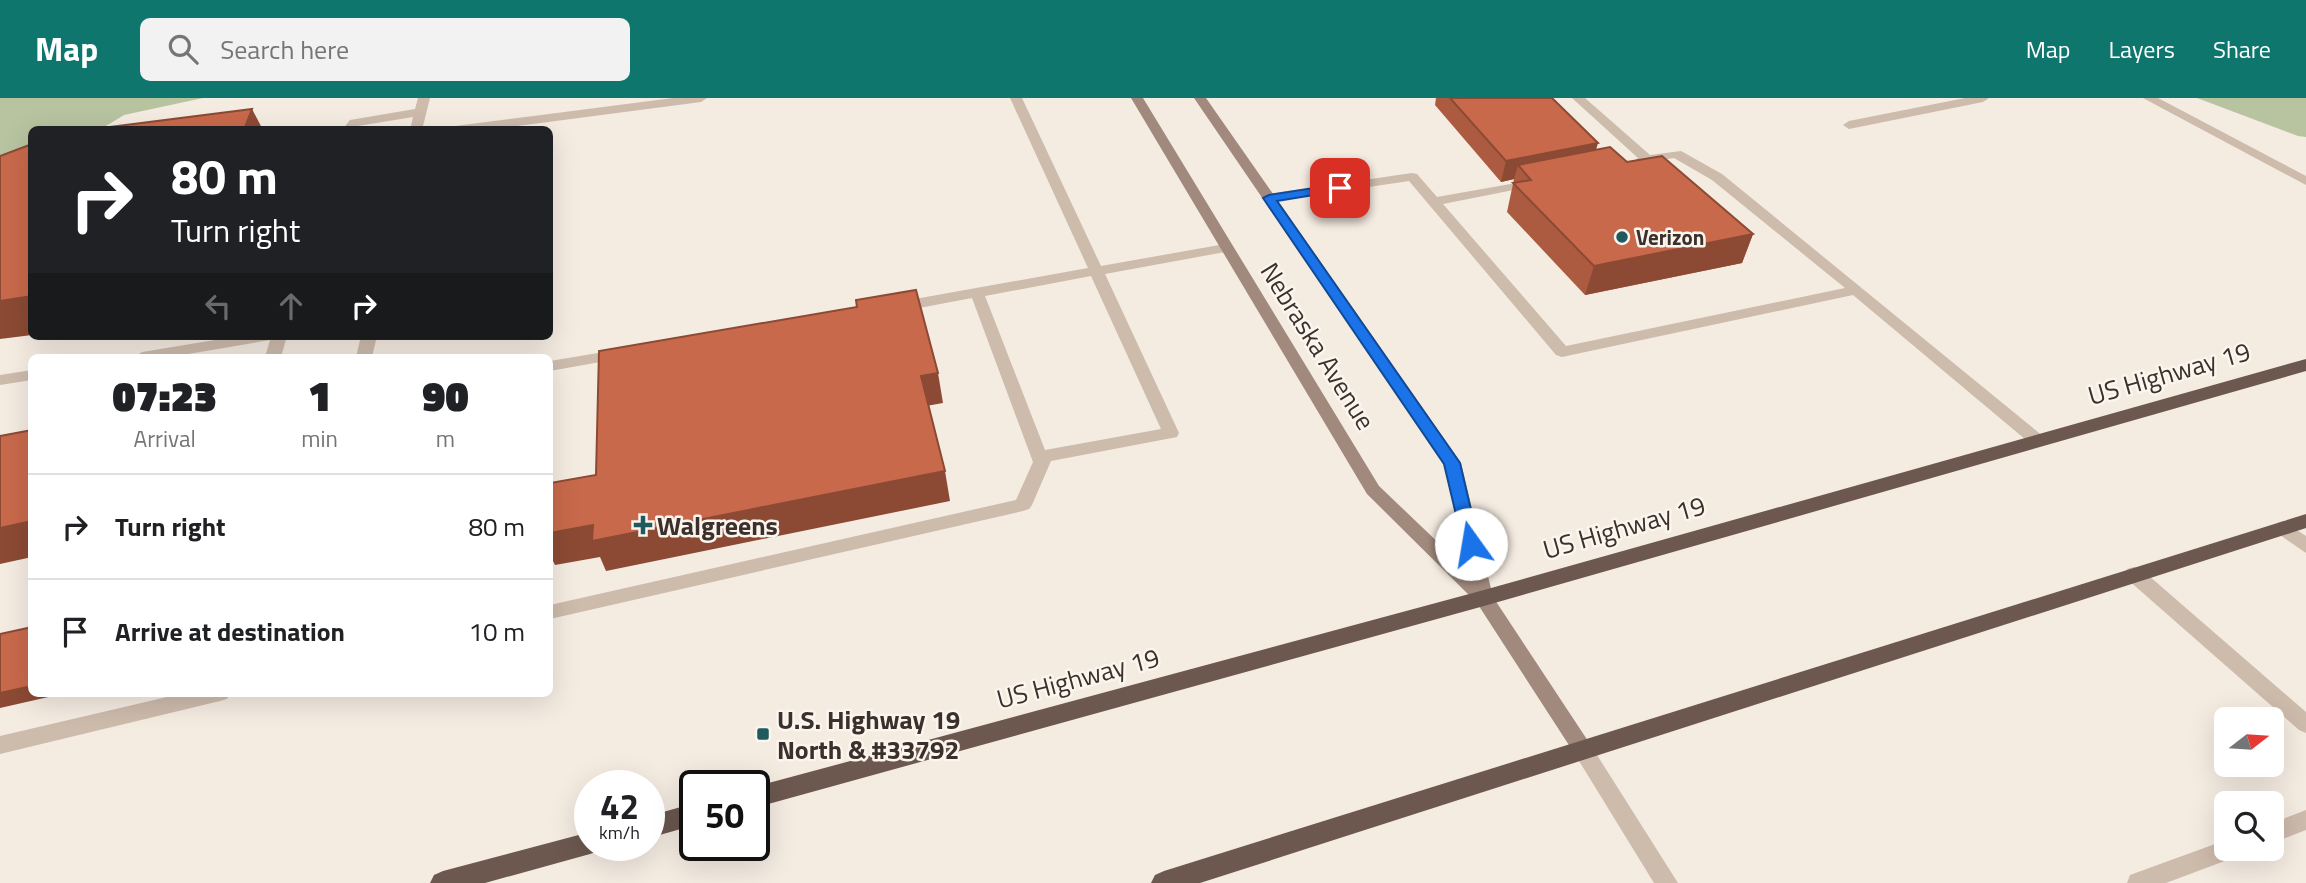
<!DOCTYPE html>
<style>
:root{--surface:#fff;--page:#f2f2f2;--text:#202124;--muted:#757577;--line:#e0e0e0;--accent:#0f766e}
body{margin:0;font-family:"Titillium Web",sans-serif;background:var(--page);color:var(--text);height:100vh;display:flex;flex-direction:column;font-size:26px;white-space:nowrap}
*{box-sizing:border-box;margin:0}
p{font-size:23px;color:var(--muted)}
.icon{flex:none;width:38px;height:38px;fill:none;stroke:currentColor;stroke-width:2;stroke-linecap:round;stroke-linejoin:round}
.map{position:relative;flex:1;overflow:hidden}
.side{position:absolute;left:28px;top:256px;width:525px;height:343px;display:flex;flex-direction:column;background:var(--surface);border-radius:10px;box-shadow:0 7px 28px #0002}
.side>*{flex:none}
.hud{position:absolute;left:28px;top:28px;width:525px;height:214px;border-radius:10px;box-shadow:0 7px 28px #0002;background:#202124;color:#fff;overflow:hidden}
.needle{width:46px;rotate:73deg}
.fabs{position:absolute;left:2214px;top:609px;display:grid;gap:14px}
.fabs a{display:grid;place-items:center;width:70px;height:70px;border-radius:10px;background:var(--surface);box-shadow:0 7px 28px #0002;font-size:35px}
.speed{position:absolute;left:574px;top:672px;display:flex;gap:14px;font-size:35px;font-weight:700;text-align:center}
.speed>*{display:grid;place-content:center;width:91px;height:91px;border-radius:50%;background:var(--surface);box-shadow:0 7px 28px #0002;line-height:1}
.speed small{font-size:18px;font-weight:400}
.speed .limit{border:4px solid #111;border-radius:10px;background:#fff;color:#111}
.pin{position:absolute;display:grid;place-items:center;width:60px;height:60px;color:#fff;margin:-30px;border-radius:14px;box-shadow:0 4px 10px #0006}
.me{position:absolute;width:77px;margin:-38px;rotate:347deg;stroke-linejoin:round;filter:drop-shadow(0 0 5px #0008)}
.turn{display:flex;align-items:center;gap:24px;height:147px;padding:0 28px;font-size:32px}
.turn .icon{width:91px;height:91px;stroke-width:2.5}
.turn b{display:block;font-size:49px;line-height:60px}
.lanes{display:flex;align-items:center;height:66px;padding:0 28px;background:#0003;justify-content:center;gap:35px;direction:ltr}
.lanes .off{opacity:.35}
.eta{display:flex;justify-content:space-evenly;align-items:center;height:119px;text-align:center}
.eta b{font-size:42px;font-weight:800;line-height:49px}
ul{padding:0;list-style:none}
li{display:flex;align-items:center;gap:21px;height:105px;padding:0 28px;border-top:2px solid var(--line)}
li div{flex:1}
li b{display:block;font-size:26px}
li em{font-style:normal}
header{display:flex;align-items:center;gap:42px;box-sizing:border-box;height:98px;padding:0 35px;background:var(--accent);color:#fff}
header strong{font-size:33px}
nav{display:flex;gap:38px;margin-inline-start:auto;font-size:24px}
.search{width:490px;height:63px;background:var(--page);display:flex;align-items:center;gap:18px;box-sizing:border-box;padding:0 24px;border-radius:10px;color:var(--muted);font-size:26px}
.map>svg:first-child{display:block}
.green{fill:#b8c4a0}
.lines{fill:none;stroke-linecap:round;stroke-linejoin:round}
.service{fill:#cdbbac;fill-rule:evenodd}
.tertiary{fill:#cdbbac;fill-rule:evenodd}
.secondary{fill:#a18a7d;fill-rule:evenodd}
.trunk{fill:#6c584f;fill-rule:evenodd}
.wall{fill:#ac5a40}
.shaded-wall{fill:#8c4a34}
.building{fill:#c8694b;stroke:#8c4a34;stroke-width:2}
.route{fill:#1a73e8;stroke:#114b97;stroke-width:2}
.poi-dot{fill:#1f5a5e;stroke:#fbf5ee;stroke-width:2.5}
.labels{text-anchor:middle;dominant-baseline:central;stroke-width:5;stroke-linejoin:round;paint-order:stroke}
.far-poi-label{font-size:21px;font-weight:bold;fill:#3b302b;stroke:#fbf5ee;text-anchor:start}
.street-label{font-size:26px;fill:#3b302b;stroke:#fbf5ee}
.poi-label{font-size:26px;font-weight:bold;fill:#3b302b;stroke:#fbf5ee;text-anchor:start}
</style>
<header>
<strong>Map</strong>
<div class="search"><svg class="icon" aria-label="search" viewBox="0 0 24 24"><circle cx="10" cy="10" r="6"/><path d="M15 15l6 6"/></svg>Search here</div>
<nav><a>Map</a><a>Layers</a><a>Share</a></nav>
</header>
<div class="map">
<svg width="2306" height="785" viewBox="0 0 2306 785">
<rect width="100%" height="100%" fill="#f4ebe1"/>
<g class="green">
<polygon points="0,0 203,0 124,17 101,31 32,32 31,91 0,115"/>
<polygon points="2197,0 2306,0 2306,39 2298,38"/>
</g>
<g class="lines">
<g class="service">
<polygon points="418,0 430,0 422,32 410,32 413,19 358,28 355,32 342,32 350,22 415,11"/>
<polygon points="673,0 707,0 701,4 488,32 449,32 455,28"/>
<path d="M1010,0H1022L1101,168L1225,146L1232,150L1225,154L1105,176L1179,335L1177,339L1051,363L1032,407L1029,411L1023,413L550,521V507L1016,402L1033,364L972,200L898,214L891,209L898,204L1088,170ZM1091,178L1161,331L1045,352L985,198Z"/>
<polygon points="1572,0 1585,0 1650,57 1681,53 1722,76 2044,339 2046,343 2044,347 2032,347 1853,197 1562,259 1556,257 1409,83 1269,104 1262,100 1269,96 1412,75 1417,76 1437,99 1539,81 1539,87 1443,106 1566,248 1845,190 1712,82 1674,60 1635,66 1634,63 1638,60"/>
<polygon points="1965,0 1989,0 1983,4 1849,31 1843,27 1849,23"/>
<polygon points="2143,0 2158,0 2306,78 2306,87"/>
<polygon points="239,238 287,238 281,259 265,259 270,242 171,259 134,259 142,254"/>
<polygon points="361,238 377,238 372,259 356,259"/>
<polygon points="622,251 628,253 630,256 628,259 550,273 550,263"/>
<polygon points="32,272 32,282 0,287 0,277"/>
<polygon points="2283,423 2306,438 2306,455 2277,435 2274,430 2277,425"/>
<polygon points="2134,469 2141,471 2306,614 2306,635 2299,632 2127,481 2125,476 2127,471"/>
<polygon points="184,595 230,595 227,601 220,603 0,656 0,638"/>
<polygon points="2306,712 2306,732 2272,745 2272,725"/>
<polygon points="2226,742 2226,751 2241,751 2238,758 2166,785 2127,785 2130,777"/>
</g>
<polygon class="tertiary" points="1583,643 1590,646 1678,785 1654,785 1576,658 1572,652 1576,646"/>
<polygon class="secondary" points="1131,0 1143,0 1379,388 1468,473 1444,366 1194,0 1206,0 1461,365 1493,499 1590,646 1594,652 1590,658 1583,661 1576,658 1477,505 1367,396"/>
<g class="trunk">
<polygon points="2306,261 2306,273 1484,508 754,710 754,689 1484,492"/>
<polygon points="2306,416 2306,430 1200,785 1151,785 1155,777 1164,773"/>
<polygon points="695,705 695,727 649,740 649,718"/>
<polygon points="590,734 590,747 601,747 599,753 590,756 485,785 430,785 434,777 443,773"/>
</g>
</g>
<polygon class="wall" points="1436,0 1552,0 1596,52 1627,64 1753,136 1742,165 1585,197 1507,114 1514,81 1501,84 1435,7"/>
<g class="shaded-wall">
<polygon points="252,11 263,32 244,32"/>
<polygon points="1598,45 1592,66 1518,67 1514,81 1501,84 1506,63"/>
<polygon points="1753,136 1742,165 1585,197 1594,168"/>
<polygon points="32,198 32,237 0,241 0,203"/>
<polygon points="938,275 943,305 926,308 921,278"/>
<polygon points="945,373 950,403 606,473 600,459 555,467 550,457 550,435 593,427"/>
<polygon points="32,423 32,459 0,466 0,430"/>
<polygon points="32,588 32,595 66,595 0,610 0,595"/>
</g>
<g class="building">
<polygon points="1450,0 1552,0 1598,45 1506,63"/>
<polygon points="252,11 244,32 86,32"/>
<polygon points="32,46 32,198 0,203 0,58"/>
<polygon points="1610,49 1627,64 1662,58 1753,136 1594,168 1513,85 1531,82 1518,67"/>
<polygon points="916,192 938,275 921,278 945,373 592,443 593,427 550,435 550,385 596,377 599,253 857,209 856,202"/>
<polygon points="32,332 32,423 0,430 0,338"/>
<polygon points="32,529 32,588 0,595 0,536"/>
</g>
<polygon class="route" points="1340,86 1345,87 1345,92 1277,103 1460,365 1479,446 1477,450 1471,452 1463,446 1444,366 1263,100 1269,97"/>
<g class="poi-dot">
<circle cx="1622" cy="139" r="7"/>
<path d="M639.5 416.5h7v7h7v7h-7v7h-7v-7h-7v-7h7z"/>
<rect x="756" y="629" width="14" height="14" rx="3.5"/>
</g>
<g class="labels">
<g class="far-poi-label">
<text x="1636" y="139">Verizon</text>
</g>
<g class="street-label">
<text transform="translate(1318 248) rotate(58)">Nebraska Avenue</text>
<text transform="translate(2169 275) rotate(-16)">US Highway 19</text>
<text transform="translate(1624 429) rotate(-16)">US Highway 19</text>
<text transform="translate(1078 580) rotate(-15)">US Highway 19</text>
</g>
<g class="poi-label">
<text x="657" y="427">Walgreens</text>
<text x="777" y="621">U.S. Highway 19<tspan x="777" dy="30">North &amp; #33792</tspan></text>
</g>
</g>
</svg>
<div class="fabs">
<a><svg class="needle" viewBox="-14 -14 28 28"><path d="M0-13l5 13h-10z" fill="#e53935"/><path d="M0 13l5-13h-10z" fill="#757577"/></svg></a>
<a><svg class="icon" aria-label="search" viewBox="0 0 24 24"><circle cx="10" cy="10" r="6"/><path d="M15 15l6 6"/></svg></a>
</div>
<div class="speed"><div>42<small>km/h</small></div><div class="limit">50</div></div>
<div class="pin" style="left:1340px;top:90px;background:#d93025"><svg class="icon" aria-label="arrive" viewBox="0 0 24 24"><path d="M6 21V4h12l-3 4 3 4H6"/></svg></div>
<svg class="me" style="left:1471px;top:446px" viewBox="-20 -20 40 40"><circle r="19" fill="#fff"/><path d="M0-13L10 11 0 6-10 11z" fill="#1a73e8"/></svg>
<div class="hud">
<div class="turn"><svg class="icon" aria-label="right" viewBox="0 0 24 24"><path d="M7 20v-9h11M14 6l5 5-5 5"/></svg><div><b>80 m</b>Turn right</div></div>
<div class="lanes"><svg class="icon off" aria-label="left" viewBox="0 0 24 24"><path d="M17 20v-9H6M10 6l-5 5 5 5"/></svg><svg class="icon off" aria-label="ahead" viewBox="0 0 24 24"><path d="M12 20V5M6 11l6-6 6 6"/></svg><svg class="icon" aria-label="right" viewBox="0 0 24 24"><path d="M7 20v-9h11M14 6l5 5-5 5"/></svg></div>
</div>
<section class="side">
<div class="eta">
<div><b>07:23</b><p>Arrival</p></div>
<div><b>1</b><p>min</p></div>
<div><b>90</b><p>m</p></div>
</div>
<ul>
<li><svg class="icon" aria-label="right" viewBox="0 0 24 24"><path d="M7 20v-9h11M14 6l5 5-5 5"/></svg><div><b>Turn right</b></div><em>80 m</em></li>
<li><svg class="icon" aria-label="arrive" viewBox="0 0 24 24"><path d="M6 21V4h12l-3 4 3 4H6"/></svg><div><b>Arrive at destination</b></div><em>10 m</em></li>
</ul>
</section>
</div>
